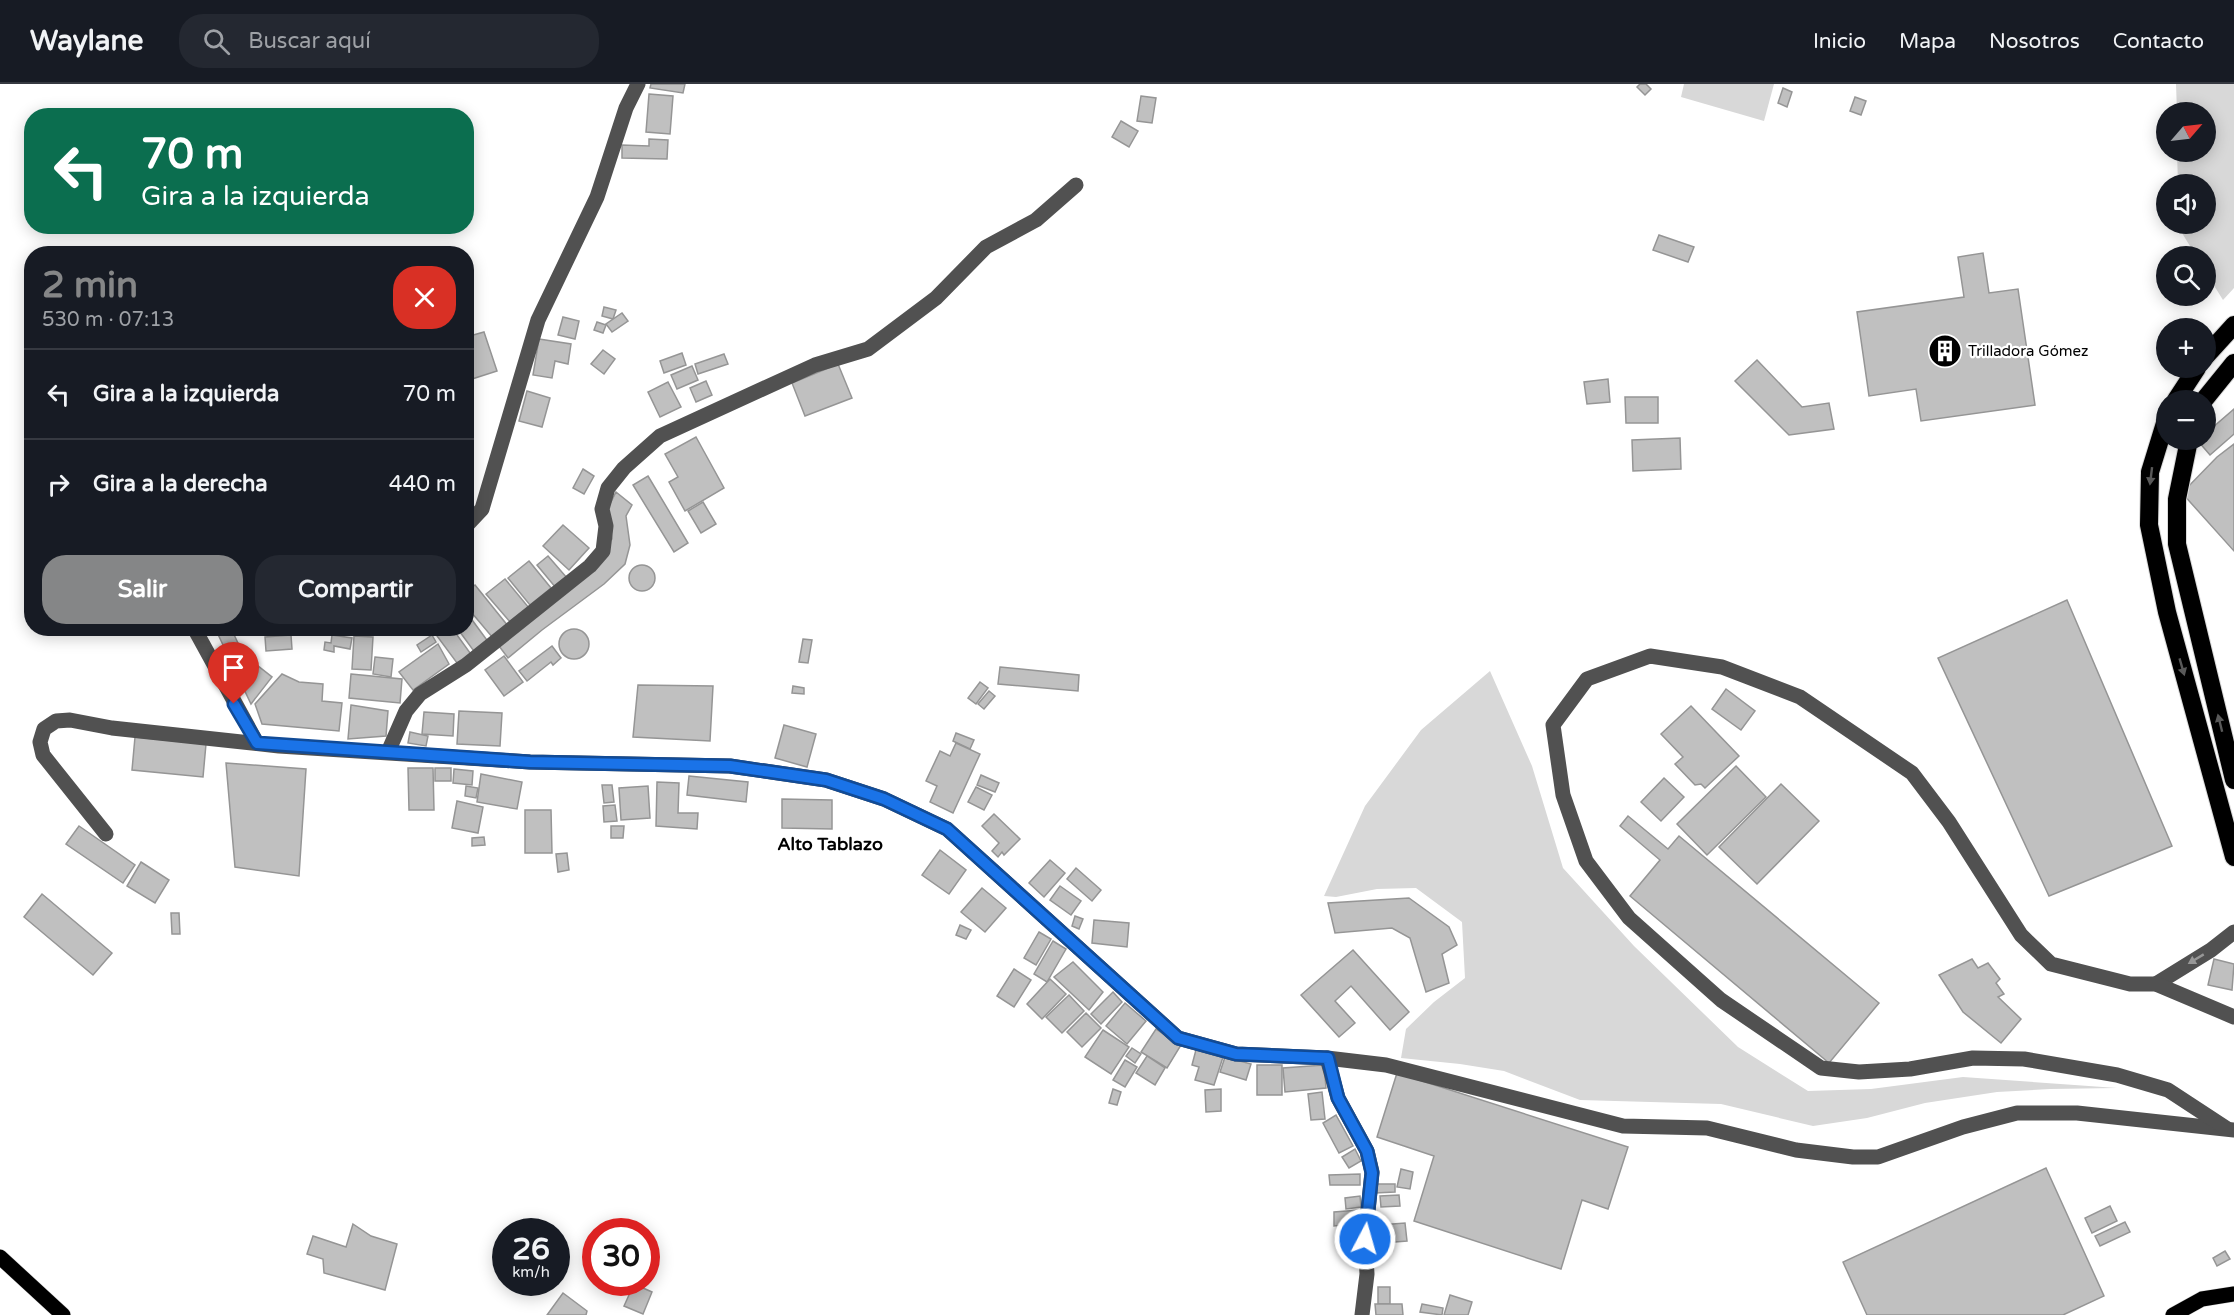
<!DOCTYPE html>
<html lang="es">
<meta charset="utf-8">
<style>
:root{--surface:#171b24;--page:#242831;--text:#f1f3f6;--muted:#9ea1a6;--line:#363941;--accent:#858687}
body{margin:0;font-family:"Varela Round",sans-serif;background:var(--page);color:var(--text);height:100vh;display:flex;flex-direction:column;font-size:22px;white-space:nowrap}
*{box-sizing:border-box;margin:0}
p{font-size:20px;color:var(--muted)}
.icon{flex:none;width:33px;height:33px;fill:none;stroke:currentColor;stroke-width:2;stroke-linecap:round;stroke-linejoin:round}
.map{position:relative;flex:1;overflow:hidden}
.drawer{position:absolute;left:24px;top:162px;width:450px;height:390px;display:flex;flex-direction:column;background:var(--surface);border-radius:24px;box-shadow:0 3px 15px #0003}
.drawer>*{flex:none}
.hud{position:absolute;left:24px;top:24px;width:450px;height:126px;border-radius:24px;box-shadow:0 3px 15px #0003;background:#0b6e4f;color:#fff;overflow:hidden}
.needle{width:39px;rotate:62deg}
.tools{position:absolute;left:2156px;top:18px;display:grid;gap:12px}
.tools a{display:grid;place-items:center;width:60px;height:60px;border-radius:50%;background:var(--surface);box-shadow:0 3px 15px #0003;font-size:30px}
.speed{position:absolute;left:492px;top:1134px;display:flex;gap:12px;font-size:30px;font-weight:700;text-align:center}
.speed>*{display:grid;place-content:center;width:78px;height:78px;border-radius:50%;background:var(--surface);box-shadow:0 3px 15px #0003;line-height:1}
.speed small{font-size:15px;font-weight:400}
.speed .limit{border:9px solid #d22;background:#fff;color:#111}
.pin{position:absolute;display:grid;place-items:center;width:51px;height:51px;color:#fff;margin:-62px -26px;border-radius:50% 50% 50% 0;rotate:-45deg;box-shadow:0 0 6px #0007}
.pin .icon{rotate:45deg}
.me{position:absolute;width:66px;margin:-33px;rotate:6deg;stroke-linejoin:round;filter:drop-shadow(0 0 4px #0008)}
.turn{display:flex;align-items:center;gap:21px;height:126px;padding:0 18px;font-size:27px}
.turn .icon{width:78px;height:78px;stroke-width:2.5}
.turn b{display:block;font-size:42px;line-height:51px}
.round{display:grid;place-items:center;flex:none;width:63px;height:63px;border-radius:24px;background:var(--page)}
.overview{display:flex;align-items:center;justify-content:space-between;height:102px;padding:0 18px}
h1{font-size:36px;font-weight:700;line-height:45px;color:var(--accent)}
.cta{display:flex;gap:12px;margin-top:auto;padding:12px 18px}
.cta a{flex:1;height:69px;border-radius:24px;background:var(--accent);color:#fff;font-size:24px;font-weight:700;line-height:69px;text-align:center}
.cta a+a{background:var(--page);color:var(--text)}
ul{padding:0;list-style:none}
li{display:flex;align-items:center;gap:18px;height:90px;padding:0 18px;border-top:2px solid var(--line)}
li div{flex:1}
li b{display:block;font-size:22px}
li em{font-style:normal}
header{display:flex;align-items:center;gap:36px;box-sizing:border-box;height:84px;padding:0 30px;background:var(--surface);border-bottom:2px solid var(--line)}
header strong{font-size:28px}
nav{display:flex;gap:33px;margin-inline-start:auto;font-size:21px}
.search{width:420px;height:54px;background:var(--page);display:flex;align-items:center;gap:15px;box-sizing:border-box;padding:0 21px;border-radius:24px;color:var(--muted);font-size:22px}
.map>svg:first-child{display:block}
.green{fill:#d8d8d8}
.building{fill:#c0c0c0;stroke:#959595;stroke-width:1.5}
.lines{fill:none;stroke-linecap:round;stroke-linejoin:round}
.major-casing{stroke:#dbdbdb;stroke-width:16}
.highway-casing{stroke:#dbdbdb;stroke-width:20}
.minor{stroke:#515151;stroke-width:15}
.major{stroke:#000;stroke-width:15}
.highway{stroke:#000;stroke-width:18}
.oneway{fill:#595959}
.oneway2{fill:#979797}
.route-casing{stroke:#114b97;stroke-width:15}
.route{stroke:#1a73e8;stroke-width:10}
.labels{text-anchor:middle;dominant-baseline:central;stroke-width:4.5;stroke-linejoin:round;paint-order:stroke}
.poi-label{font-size:15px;fill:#000;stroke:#fff;text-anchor:start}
.quarter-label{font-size:18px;font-weight:bold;fill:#000;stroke:#fff}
</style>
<header>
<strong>Waylane</strong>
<div class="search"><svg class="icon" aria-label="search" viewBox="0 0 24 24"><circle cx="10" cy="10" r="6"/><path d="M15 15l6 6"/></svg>Buscar aquí</div>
<nav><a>Inicio</a><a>Mapa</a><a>Nosotros</a><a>Contacto</a></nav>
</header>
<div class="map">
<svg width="2234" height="1231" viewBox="0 0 2234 1231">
<rect width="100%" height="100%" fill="#fff"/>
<g class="green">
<polygon points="1684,0 1774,0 1764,37 1681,13"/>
<polygon points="2176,0 2234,0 2234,204 2223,216 2205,187 2205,172 2196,172 2179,144 2179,140 2205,140 2205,100 2178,100 2177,68 2205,68 2205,28 2177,28"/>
<polygon points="1490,587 1532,682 1563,784 1634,862 1738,963 1808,1007 1871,1005 1963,993 2117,1004 2050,1005 1997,1008 1925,1019 1867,1034 1813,1042 1721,1020 1580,1016 1504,987 1460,980 1401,974 1406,945 1434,918 1465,894 1462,838 1416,804 1377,805 1336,813 1324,812 1365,722 1421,646"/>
</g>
<g class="building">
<polygon points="651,0 685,0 683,9 650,4"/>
<polygon points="1640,0 1646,0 1651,5 1645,11 1637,3"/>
<polygon points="1783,4 1792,8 1787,23 1778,19"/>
<polygon points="649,10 673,12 670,50 646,48"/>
<polygon points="1141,12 1156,14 1152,39 1137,37"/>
<polygon points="1855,13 1866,17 1861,31 1850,27"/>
<polygon points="1121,37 1138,47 1129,63 1112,53"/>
<polygon points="649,55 668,56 667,75 622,74 622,61 649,62"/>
<polygon points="1659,151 1694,163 1688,178 1653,166"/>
<polygon points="1983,169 1989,209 2018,205 2035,321 1921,337 1916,305 1869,312 1857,228 1964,213 1958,173"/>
<polygon points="604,223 616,226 613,235 602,232"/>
<polygon points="622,229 628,237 612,248 606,240"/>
<polygon points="563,233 579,237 575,255 558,251"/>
<polygon points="597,238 606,241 603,249 594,246"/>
<polygon points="484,248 497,287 472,295 466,279 466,253"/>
<polygon points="539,255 571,260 568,280 555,277 552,294 533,291"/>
<polygon points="603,266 615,275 604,290 591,280"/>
<polygon points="682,269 686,281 664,289 660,277"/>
<polygon points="724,270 728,280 698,290 695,280"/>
<polygon points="1757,276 1802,323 1829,319 1834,345 1789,351 1735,297"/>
<polygon points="838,280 852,314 805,332 792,299"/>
<polygon points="692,282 698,296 677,305 671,291"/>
<polygon points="1608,295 1610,318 1587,320 1584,298"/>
<polygon points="706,297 712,311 696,318 690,304"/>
<polygon points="668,298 681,323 660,333 648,308"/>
<polygon points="527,307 550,314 542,343 519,337"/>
<polygon points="1625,313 1658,313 1658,339 1626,339"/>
<polygon points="2234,325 2234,350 2210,371 2198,357 2205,356 2205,350"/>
<polygon points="696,353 724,404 685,427 669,398 678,393 665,370"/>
<polygon points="1680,354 1681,385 1633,387 1632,356"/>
<polygon points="2234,360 2234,467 2182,409 2217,373"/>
<polygon points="583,385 594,392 584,410 573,404"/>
<polygon points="648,392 688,459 674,468 633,401"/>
<polygon points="616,408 632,421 626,432 630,461 625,480 604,500 542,546 508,574 499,562 612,455 608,424"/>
<polygon points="703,418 716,440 701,449 688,427"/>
<polygon points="563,441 589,464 569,486 543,462"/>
<polygon points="548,472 567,494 556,504 537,481"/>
<polygon points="529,477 551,504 530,521 508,494"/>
<circle cx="642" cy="494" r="13"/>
<polygon points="505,495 529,524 511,539 486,510"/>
<polygon points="475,501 508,542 493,554 466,522 466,508"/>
<polygon points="2067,516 2172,762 2049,812 1938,574"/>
<polygon points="467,529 489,559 476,570 457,544 466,544"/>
<polygon points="215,544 231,544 243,570 272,593 251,620"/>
<polygon points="448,544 452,544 473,573 460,583 437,552"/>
<circle cx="574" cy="560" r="15"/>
<polygon points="291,551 292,565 266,567 265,553"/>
<polygon points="332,551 352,554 350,565 334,562 334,568 324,566 325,558 331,559"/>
<polygon points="432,551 436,558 421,568 417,561"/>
<polygon points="354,552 373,553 371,586 352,585"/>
<polygon points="803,555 812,556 808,579 799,578"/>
<polygon points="438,560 449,580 413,606 399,588"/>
<polygon points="552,562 561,574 553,581 551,578 527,597 519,587"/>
<polygon points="504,572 523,598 504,612 485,586"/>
<polygon points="375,573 393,575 391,593 373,590"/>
<polygon points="1000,583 1079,591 1078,607 998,600"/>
<polygon points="282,590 299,598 323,600 322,617 342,619 339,647 262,640 255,620"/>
<polygon points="351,590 402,595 400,619 349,614"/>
<polygon points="980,598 988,604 976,620 968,614"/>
<polygon points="638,601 713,602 710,657 633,653"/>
<polygon points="793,602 804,604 804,610 792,609"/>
<polygon points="1726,605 1755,627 1741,646 1712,625"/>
<polygon points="989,607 995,612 984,625 978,620"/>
<polygon points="351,621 388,627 386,652 348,655"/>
<polygon points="1691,622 1739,672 1705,704 1701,700 1695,701 1675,680 1683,673 1661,650"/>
<polygon points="459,627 502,629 500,662 457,660"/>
<polygon points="424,628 454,630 453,652 422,650"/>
<polygon points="784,641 816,650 807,683 775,674"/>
<polygon points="410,648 428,652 426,662 408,659"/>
<polygon points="956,649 974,656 970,665 953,657"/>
<polygon points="135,653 206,660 203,693 132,686"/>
<polygon points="956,659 980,670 953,729 930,718 937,702 926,697 940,667 950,672"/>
<polygon points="226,679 306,685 299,792 235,783"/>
<polygon points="1736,682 1766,713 1707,771 1677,740"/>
<polygon points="408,684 433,684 434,726 409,726"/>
<rect x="435" y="684" width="16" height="13"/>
<polygon points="454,685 473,687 472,701 453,699"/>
<polygon points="481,690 522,698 517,725 477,718"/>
<polygon points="981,691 999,699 995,708 977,701"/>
<polygon points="689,692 748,698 746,718 687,711"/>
<polygon points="1664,694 1684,713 1661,737 1641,718"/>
<polygon points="657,698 679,699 678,729 698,729 697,745 656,742"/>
<polygon points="1781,700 1819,737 1757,800 1719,763"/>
<polygon points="602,701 612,701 614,718 604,719"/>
<polygon points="466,702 478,704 476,714 465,712"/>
<polygon points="648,702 650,734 621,736 619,704"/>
<polygon points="976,703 992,711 984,726 968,718"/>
<polygon points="782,715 832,716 832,745 782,744"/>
<polygon points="457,717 483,723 478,749 452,744"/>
<polygon points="615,721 617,737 604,738 603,722"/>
<polygon points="525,726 551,726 552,769 525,769"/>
<polygon points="994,730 1020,755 1004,771 1002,768 998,773 992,767 999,759 982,742"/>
<polygon points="1628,732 1668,765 1679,752 1879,919 1829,979 1630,812 1660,776 1620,742"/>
<polygon points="79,742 135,781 123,799 66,760"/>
<polygon points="611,742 624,742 623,754 611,754"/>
<polygon points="484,753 485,761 472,762 472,754"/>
<polygon points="940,766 966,786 949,810 922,791"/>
<polygon points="567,769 569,786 558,788 556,770"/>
<polygon points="1050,776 1065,789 1044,813 1029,799"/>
<polygon points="141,778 169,796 155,819 127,802"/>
<polygon points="1076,784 1101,806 1092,817 1067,795"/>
<polygon points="1060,802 1081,817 1071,831 1050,816"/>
<polygon points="982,804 1006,824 985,848 961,828"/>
<polygon points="42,810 112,869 93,891 24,833"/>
<polygon points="1409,814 1449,843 1457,861 1442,870 1449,899 1426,908 1410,854 1392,844 1335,849 1328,819"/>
<polygon points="171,829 179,829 180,850 172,850"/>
<polygon points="1075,832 1083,835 1079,845 1072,842"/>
<polygon points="1094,836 1129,839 1127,863 1092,859"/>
<polygon points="960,841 971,846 966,855 956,851"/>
<polygon points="1039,848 1051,855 1036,881 1024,874"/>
<polygon points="1053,857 1066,865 1047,898 1034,890"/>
<polygon points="1353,866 1409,928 1390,946 1351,902 1335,917 1355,939 1339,953 1301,911"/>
<polygon points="1972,875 1978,884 1988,879 2000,895 1996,899 2004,910 1998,913 2021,935 2001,959 1963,928 1939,891"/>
<polygon points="2214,875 2234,880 2232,906 2208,901"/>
<polygon points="1073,878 1103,908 1089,926 1054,893"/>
<polygon points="1014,885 1031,896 1014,923 997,912"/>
<polygon points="1050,895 1066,910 1042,935 1027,920"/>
<polygon points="1113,908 1122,918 1101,940 1091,930"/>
<polygon points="1069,911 1084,927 1062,949 1046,933"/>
<polygon points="1125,919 1146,937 1127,960 1106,942"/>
<polygon points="1086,929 1101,944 1082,963 1067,948"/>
<polygon points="1156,945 1181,961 1167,984 1141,968"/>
<polygon points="1103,946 1129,963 1111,990 1085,973"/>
<polygon points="1197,962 1224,970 1214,1001 1195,996 1199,983 1192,981"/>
<polygon points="1132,964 1141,970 1135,979 1126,972"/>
<polygon points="1147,972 1165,984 1155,1001 1136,989"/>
<polygon points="1225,973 1251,980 1246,996 1220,988"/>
<polygon points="1125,976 1137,983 1125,1003 1113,996"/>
<rect x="1257" y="981" width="25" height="30"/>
<polygon points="1324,981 1326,1004 1285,1008 1283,984"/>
<polygon points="1397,989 1628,1063 1608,1125 1582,1116 1561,1185 1414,1137 1434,1072 1377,1053"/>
<polygon points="1113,1005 1121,1008 1117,1021 1109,1019"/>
<polygon points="1221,1005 1221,1027 1206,1028 1205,1006"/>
<polygon points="1322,1008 1325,1035 1311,1036 1308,1010"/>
<polygon points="1336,1031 1353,1062 1339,1069 1323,1039"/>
<polygon points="1355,1065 1361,1077 1349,1084 1342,1073"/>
<polygon points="2046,1084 2104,1212 2063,1231 1867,1231 1843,1178"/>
<polygon points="1401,1085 1413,1088 1410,1105 1397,1103"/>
<polygon points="1360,1090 1360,1101 1330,1101 1329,1091"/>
<polygon points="1375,1100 1395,1100 1395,1108 1375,1109"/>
<polygon points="1399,1111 1400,1122 1381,1123 1380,1112"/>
<polygon points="1360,1112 1361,1123 1346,1125 1345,1114"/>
<polygon points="2110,1122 2117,1137 2092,1149 2085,1134"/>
<polygon points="1359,1126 1361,1139 1334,1142 1334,1128"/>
<polygon points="2125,1138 2130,1148 2100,1162 2095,1152"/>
<polygon points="1405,1139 1407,1157 1382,1159 1380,1141"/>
<polygon points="353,1140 371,1152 397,1160 385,1206 324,1189 323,1175 307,1170 313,1152 346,1163"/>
<polygon points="2225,1167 2230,1175 2217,1182 2213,1174"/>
<polygon points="634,1200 652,1208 643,1230 624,1222"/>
<rect x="1378" y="1203" width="12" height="17"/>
<polygon points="563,1209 587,1227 586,1231 547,1231"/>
<polygon points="1450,1211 1472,1218 1468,1231 1444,1231"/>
<polygon points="1375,1220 1402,1220 1403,1231 1376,1231"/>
<polygon points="1422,1220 1443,1224 1442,1231 1420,1228"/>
</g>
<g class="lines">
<g class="major-casing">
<g id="major">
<polyline points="0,1173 63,1231"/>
<polyline points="2173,1231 2202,1215 2234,1210"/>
</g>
</g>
<g class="highway-casing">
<g id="highway">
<polyline points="2205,273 2234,241"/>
<polyline points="2176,316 2197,284"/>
<polyline points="2204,316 2234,279"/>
<polyline points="2166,336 2150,388 2149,441 2167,528 2234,773"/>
<polyline points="2189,356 2177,415 2177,460 2234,696"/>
</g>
</g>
<g class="minor">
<polyline points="466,442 482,425 538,236 597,113 626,24 638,0"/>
<polyline points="194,544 257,659"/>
<polyline points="388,668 406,627 420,610 466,581 590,482 603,467 606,442 602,425 608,404 624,384 660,352 815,281 868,265 936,214 986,163 1036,136 1076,101"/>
<polyline points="106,750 43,671 40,658 44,645 56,637 70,636 112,644 279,662 530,678 730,682 826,696 884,715 947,745 1178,954 1236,970 1327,974 1386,981 1623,1042 1707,1044 1796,1066 1853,1073 1878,1073 1963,1043 2017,1029 2077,1029 2234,1046"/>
<polyline points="2156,900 2211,866 2234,848"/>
<polyline points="1327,974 1338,1014 1367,1067 1372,1088 1365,1155 1367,1190 1362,1231"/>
<polyline points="2226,1044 2168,1006 2117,991 2024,975 1973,974 1910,985 1859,988 1821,984 1721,916 1629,834 1586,777 1563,711 1553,641 1587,595 1650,572 1722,583 1800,613 1912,689 1949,738 2021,851 2051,880 2130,900 2156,900 2234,933"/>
</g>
<use href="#major" class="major"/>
<use href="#highway" class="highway"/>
</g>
<defs><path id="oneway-solid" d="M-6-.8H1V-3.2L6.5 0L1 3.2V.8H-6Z" transform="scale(1.5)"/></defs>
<g class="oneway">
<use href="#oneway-solid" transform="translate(2151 392) rotate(97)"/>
<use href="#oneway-solid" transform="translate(2182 583) rotate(74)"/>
<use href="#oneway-solid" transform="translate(2220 639) rotate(-104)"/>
</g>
<use class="oneway2" href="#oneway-solid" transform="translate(2196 875) rotate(149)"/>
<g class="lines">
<g class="route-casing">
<polyline id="route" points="234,620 257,659 530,678 730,682 826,696 884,715 947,745 1178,954 1236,970 1328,974 1338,1014 1367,1067 1372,1089 1365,1155"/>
</g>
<use href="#route" class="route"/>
</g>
<defs>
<g id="building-disc" transform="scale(1.725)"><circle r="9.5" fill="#000" stroke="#fff"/><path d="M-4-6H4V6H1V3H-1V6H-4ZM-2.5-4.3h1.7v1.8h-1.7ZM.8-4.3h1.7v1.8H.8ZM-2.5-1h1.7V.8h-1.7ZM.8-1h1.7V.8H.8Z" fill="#fff"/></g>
</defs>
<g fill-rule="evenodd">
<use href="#building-disc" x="1945" y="267"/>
</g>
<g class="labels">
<g class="poi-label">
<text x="1968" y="267">Trilladora Gómez</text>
</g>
<g class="quarter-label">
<text x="830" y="760">Alto Tablazo</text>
</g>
</g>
</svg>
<div class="tools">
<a><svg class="needle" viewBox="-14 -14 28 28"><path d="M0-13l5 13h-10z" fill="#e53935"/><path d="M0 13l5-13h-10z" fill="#9ea1a6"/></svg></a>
<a><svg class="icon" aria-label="sound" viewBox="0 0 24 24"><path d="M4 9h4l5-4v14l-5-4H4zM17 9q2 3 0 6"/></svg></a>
<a><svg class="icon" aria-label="search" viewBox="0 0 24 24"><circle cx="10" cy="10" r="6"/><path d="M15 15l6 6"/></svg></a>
<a>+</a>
<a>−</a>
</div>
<div class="speed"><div>26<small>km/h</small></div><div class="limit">30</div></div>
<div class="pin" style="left:234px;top:620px;background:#d93025"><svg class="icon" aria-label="arrive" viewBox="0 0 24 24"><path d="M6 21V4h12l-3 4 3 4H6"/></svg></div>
<svg class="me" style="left:1365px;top:1155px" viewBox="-20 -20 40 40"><circle r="17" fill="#1a73e8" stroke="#fff" stroke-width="3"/><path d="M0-11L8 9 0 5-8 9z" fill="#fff"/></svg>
<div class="hud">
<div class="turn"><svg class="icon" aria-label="left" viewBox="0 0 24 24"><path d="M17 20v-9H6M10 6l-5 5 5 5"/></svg><div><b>70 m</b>Gira a la izquierda</div></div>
</div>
<section class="drawer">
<div class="overview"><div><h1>2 min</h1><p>530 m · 07:13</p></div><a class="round" style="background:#d93025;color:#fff"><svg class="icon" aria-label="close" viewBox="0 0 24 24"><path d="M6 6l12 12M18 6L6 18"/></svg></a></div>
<ul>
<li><svg class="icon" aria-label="left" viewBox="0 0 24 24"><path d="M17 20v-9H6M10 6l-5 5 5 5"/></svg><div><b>Gira a la izquierda</b></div><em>70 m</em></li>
<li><svg class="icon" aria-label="right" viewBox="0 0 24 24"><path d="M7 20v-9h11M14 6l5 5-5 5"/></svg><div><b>Gira a la derecha</b></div><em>440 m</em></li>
</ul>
<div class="cta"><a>Salir</a><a>Compartir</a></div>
</section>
</div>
